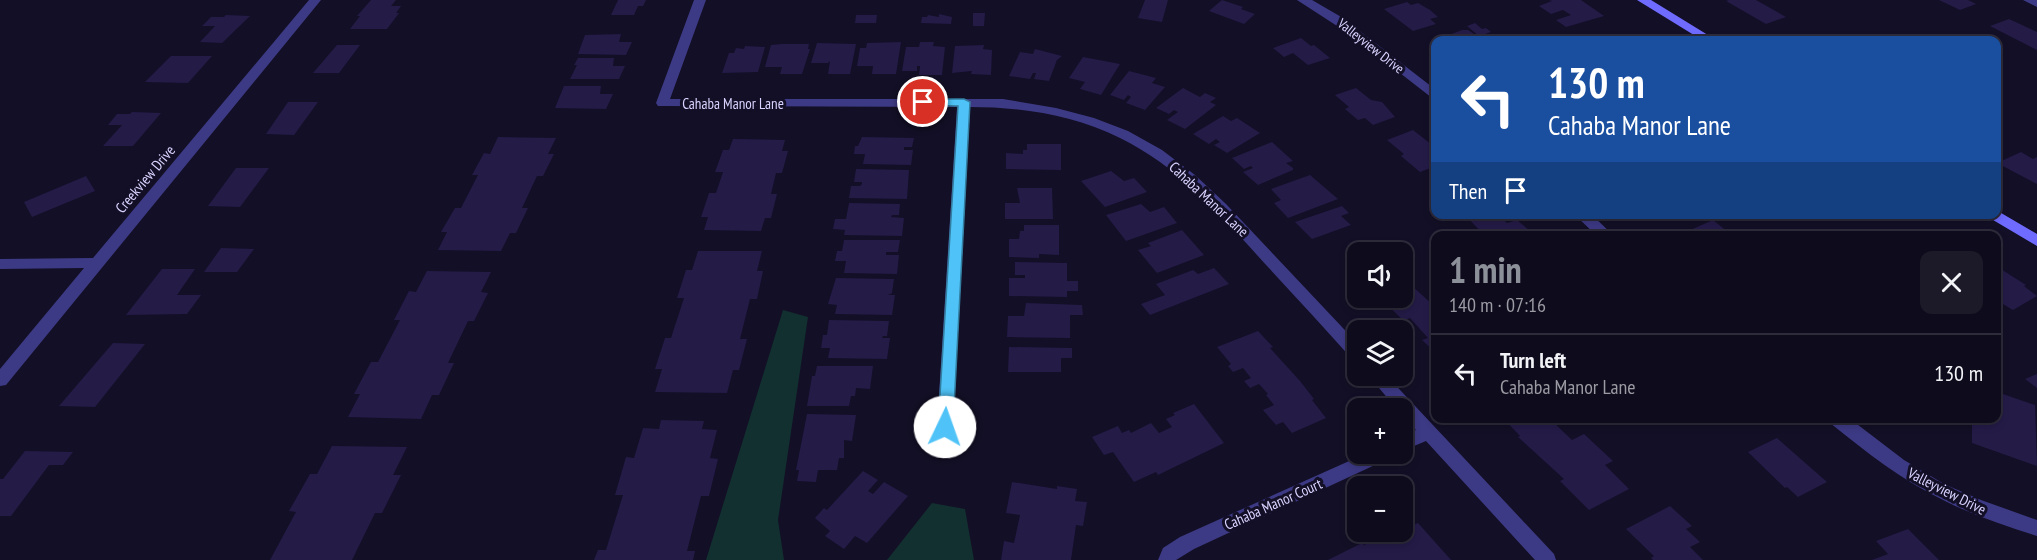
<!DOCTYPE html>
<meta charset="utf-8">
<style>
:root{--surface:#0e0b1c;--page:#1c1929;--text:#f1f3f6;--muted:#9b9ba3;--line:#2e2b3b;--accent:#8c9099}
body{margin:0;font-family:"PT Sans Narrow",sans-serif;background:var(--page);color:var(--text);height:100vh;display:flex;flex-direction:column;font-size:22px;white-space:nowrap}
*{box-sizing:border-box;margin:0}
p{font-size:20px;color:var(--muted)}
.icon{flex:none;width:33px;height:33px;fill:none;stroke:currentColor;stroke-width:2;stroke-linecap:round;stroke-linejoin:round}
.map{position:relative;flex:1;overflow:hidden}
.drawer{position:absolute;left:1431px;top:231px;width:570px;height:192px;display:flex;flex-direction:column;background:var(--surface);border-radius:12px;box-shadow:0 3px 9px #0003,0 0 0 2px var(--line)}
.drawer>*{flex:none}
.guide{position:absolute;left:1431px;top:36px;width:570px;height:183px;border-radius:12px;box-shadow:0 3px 9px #0003,0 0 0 2px var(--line);background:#1a4fa0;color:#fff;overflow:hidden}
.fabs{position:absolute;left:1347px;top:242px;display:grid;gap:12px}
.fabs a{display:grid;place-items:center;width:66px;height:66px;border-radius:12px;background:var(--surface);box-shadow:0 3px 9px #0003,0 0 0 2px var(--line);font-size:30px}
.pin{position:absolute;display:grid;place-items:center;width:51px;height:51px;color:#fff;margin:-26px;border:3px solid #fff;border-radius:50%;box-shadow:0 2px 6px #0007}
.me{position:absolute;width:66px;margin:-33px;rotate:3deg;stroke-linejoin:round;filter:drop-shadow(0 0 4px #0008)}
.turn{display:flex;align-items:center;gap:21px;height:126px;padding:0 18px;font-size:27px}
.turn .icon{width:78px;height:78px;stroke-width:2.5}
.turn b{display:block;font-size:42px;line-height:51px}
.then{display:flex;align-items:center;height:57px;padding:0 18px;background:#0003;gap:12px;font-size:22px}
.round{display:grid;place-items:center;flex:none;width:63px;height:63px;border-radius:12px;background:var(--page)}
.head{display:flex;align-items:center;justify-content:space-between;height:102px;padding:0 18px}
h1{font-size:36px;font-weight:700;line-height:45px;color:var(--accent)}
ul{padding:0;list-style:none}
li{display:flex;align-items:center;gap:18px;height:78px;padding:0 18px;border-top:2px solid var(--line)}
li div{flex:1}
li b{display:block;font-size:22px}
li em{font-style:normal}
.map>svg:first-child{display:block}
.green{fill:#12302f}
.building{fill:#241b47}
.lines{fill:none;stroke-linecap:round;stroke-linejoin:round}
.street{fill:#3d3a85;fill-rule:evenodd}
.secondary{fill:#6f6bff;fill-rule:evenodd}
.route{fill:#4fc3f7;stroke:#337fa1;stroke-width:1.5}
.labels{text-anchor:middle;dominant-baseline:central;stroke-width:6;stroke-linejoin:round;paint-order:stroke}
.far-street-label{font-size:14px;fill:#d9d4ff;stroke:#130f26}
.street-label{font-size:15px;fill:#d9d4ff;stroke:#130f26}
</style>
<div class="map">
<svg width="2037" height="560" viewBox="0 0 2037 560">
<rect width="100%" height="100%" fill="#130f26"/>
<g class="green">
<polygon points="783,310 808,317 778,520 784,560 706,560"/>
<polygon points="932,503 965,509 974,560 887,560"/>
</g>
<g class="building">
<polygon points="371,0 396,0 391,6 401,6 396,13 399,13 387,29 350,29 360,16 357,16"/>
<polygon points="618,0 646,0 643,6 638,6 634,15 611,15"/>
<polygon points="1145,0 1168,0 1162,22 1138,18"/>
<polygon points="1222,0 1243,7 1241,9 1255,14 1244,24 1209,11"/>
<polygon points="1549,0 1581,0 1604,16 1566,27 1556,20 1571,15 1563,10 1551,14 1539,6 1552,1"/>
<polygon points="1729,0 1756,0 1786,17 1766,24 1726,1"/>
<polygon points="1939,0 1968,0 1976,4 1960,10"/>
<polygon points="1407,2 1411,5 1418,3 1430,10 1438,17 1430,19 1436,24 1413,31 1384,9"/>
<polygon points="973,13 985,13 984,26 973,26"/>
<polygon points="939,14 952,17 951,24 921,23 922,17 927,17 928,15 939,17"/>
<polygon points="226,15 250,16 222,43 200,42 215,26 202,26 211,17 224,17"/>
<polygon points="856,15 877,15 876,23 855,23"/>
<polygon points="2009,19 2037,32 2037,50 1990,26"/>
<polygon points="1475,23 1482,29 1486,28 1491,32 1479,36 1467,26"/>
<polygon points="1462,30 1468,30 1477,36 1472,38 1476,40 1436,40"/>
<polygon points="621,34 619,42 632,42 626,55 578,54 585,35"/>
<polygon points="1301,38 1311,46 1314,45 1330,58 1308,65 1293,53 1284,57 1273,48"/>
<polygon points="901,42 896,74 872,74 873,66 857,66 860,48 866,48 867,43"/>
<polygon points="920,42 934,42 933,46 945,47 942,75 919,75 920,66 917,66 917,71 902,71 906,47 919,47"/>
<polygon points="817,43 856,44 850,74 828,74 830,61 828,63 811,63"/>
<polygon points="782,44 809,44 808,49 810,49 802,74 780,74 782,67 765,67 771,45"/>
<polygon points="337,45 360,45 339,73 313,73"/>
<polygon points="984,45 983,49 992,50 991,75 971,74 972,71 952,73 955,46"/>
<polygon points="745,46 765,47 758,72 722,73 729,53 734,53 736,48 744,49"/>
<polygon points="1035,49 1062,56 1057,60 1049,81 1034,79 1036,73 1033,73 1030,79 1009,76 1020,52 1033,54"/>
<polygon points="171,56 212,56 188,83 145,82"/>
<polygon points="1083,57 1120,64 1101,95 1080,89 1085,82 1069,78"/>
<polygon points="578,58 614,58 613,66 625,66 619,79 570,79 577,65 574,65"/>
<polygon points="1129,71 1156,78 1152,83 1165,87 1145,110 1126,103 1131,97 1128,95 1124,100 1110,95"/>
<polygon points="564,86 601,86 600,94 613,94 606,109 555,108"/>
<polygon points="1183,88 1200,97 1205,93 1216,98 1210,102 1216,105 1185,129 1167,120 1178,112 1174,110 1169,114 1156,108"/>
<polygon points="1356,88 1371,100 1382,102 1395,117 1373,125 1365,118 1358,120 1345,109 1349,107 1335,95"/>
<polygon points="288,102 318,102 294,135 266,134"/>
<polygon points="132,112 161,113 133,146 103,146 122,125 108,125 117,114 130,114"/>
<polygon points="1223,116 1231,121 1237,118 1260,133 1227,153 1214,145 1220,142 1216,139 1209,144 1193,134"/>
<polygon points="1413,130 1436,148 1436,166 1420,172 1401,156 1404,154 1387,140"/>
<polygon points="498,137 556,138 548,154 554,154 543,176 537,176 522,208 528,208 516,233 510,233 501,251 438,250 447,232 441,232 455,208 461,208 478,175 472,175 484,153 490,154"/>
<polygon points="862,137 914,138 912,147 904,147 904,150 913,150 911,165 863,164 865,154 854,154 855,146 858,146"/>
<polygon points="733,139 785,140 782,151 788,151 782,173 776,173 771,194 777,194 771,218 765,218 761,231 704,230 708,217 701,217 709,193 716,193 723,172 715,172 723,150 729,150"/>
<polygon points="1272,142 1293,161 1286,163 1293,168 1293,170 1258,185 1243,172 1253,168 1251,166 1244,169 1232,158"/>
<polygon points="1027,144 1061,144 1061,170 1006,169 1006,153 1023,154 1023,150 1027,150"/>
<polygon points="2021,152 2033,159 2037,157 2037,184 1997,163"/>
<polygon points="236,168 269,168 240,207 208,206"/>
<polygon points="856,169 909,170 907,199 849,198 851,186 860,186 862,184 862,182 854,182"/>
<polygon points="1111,171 1124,181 1134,178 1147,192 1105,207 1081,181"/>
<polygon points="1310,175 1338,199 1288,218 1274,203 1281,200 1271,189"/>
<polygon points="86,176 95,191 32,217 24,202"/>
<polygon points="1017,188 1052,188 1053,219 1005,219 1005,203 1020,203"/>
<polygon points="849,203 900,204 899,215 892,215 891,217 904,218 902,236 844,235 845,230 833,229 835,219 846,219"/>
<polygon points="1141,204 1150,212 1164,207 1177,223 1126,241 1106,215"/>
<polygon points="1342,206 1349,213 1341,216 1351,225 1312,239 1295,222"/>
<polygon points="1464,214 1497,214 1507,223 1517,220 1536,236 1485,236"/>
<polygon points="1713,220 1733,236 1691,236 1686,232"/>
<polygon points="1024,225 1059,225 1059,255 1039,254 1039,258 1009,257 1009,239 1019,239 1020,231 1024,231"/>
<polygon points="1182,230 1204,255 1157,273 1138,250 1151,246 1148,243"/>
<polygon points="844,240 900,240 898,252 886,252 886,255 899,255 897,274 844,273 846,261 835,261 837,251 842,251"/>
<polygon points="221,248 254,249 237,272 204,272"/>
<polygon points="698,251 762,251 757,271 763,271 757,299 750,299 740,339 747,339 739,370 733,370 727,393 655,392 662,369 655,369 665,338 671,338 684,298 677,298 686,270 692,270"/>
<polygon points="1015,262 1067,263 1067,281 1078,281 1078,291 1067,291 1067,297 1009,296 1009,278 1025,278 1025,275 1015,275"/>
<polygon points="1996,266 2026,285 2024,286 2037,296 2013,310 1996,300"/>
<polygon points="1214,268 1229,284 1150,315 1141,304 1165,295 1156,284 1193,270 1198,274"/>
<polygon points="162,269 195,269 177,295 201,295 187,314 126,315"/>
<polygon points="427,271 491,272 481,292 488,293 474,321 468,321 448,363 454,363 439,395 432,395 421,419 348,417 360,394 354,394 371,362 378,362 400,320 394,320 409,291 416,292"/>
<polygon points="1402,277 1432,304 1436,302 1436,353 1422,340 1428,338 1410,318 1404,321 1379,297 1402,297"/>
<polygon points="836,278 894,279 892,293 888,295 895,295 892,315 835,314 837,305 828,304"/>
<polygon points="1026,303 1082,305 1083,315 1070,315 1070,338 1007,337 1008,316 1024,316"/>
<polygon points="829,320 889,321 887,336 883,336 882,338 890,338 887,359 828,358 830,348 821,348 823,335 827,335"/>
<polygon points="1258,331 1273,347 1270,348 1300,381 1314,399 1312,400 1326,418 1292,433 1283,422 1276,425 1263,410 1274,405 1266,395 1268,394 1259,384 1250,388 1244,381 1251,378 1243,368 1233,372 1228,366 1231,364 1217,347"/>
<polygon points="113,343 145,344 95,407 59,406"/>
<polygon points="1009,347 1072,348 1072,358 1061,358 1061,372 1008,372"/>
<polygon points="817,366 873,366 870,389 856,388 855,396 851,396 849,406 807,406 812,376 815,376"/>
<polygon points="2037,374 2037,388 2025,379"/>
<polygon points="2000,393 2035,405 2037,466 1972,443 1972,418 1996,418 1996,413 2001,414"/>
<polygon points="1194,404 1224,443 1158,475 1156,472 1134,482 1113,452 1104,455 1092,437 1118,426 1122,433 1129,430 1131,433 1151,423 1159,433 1172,427 1166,419 1175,415 1173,413"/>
<polygon points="807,414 856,415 852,441 844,440 844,458 839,458 837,470 818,470 816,482 797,481 799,470 796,470"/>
<polygon points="1503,418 1553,418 1555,420 1552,421 1572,440 1584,434 1613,461 1605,465 1629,489 1589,510 1560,481 1564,479 1518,437 1520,436"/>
<polygon points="661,420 704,421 702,429 717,430 710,458 718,459 709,496 701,496 687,551 695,551 693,560 594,560 598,550 606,550 623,495 615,495 626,457 634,458 643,428 659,429"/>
<polygon points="1777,438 1827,482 1798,497 1787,487 1785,488 1748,452"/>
<polygon points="332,446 407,447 393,475 401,475 382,513 375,513 352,560 270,560 296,512 289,511 310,474 317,474"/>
<polygon points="25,451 73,452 63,465 49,465 11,516 0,516 0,479 3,479"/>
<polygon points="863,471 878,480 868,491 873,494 884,482 908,496 867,543 855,536 844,549 825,536 830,531 815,518 824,508 827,510"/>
<polygon points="1012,482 1057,489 1057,486 1077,489 1075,501 1087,502 1083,526 1076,525 1071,560 1001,560 1004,541 1014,543 1020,515 1006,513"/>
<polygon points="1670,506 1692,526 1686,529 1700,542 1690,547 1703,560 1653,560 1651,558 1654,556 1626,529"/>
<polygon points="1402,521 1408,528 1418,523 1451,560 1328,560 1362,543 1364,545 1384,535 1380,531 1402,531"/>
<polygon points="1908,529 1939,560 1872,560 1888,554 1876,541"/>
</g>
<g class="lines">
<g class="street">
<polygon points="309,0 321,0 6,385 0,386 0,369 84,268 0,269 0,259 93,258"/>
<path d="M694,0H706L670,99H1003L1056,108L1094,118L1128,131L1162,150L1195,175L1226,204L1358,344V361L1352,359C1321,324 1289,290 1257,255C1217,210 1175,165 1120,138C1074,115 1021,107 970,107L953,427L951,432L945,434L939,432L937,427L957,107L658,106L656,103Z"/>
<polygon points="1297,0 1312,0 1343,18 1436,90 1436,101 1351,35"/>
<polygon points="2023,0 2037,0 2037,7"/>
<polygon points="1574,214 1591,214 1614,236 1597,236"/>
<polygon points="1368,375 1386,375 1554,554 1556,560 1535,560 1426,441 1402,451 1402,436 1416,430 1402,415 1402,408 1396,408"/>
<path d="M1828,418H1849L1904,460L1944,484L1981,500L2037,520V536C2006,526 1975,516 1945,501C1903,481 1866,452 1830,423Z"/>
<polygon points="1367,453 1393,453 1390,458 1194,549 1176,560 1158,560 1163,548 1180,537"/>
</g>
<g class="secondary">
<polygon points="1637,0 1651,0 1716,40 1702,40"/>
<polygon points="1996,210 2037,234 2037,246 1988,217 1986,214 1996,214"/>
</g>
</g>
<polygon class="route" points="923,99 964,99 970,102 953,427 951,431 945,433 940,431 938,427 958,106 919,105 918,102"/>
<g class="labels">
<g class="far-street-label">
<text transform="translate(1371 46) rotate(38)">Valleyview Drive</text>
</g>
<g class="street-label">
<text x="733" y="103">Cahaba Manor Lane</text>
<text transform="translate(145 179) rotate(-50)">Creekview Drive</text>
<text transform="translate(1209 199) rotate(43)">Cahaba Manor Lane</text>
<text transform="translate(1947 491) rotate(27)">Valleyview Drive</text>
<text transform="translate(1273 504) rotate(-24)">Cahaba Manor Court</text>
</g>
</g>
</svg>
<div class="fabs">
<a><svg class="icon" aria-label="sound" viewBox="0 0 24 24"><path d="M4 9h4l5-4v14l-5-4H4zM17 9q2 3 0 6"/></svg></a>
<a><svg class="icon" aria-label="layers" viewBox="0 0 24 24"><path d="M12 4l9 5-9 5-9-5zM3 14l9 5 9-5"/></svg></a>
<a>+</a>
<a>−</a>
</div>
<div class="pin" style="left:923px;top:102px;background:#d93025"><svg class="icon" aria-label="arrive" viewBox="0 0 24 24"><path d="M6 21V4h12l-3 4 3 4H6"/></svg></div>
<svg class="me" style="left:945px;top:427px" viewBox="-20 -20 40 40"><circle r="19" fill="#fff"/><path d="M0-13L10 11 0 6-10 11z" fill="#4fc3f7"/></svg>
<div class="guide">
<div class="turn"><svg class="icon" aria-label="left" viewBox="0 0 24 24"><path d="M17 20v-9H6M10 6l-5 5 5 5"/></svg><div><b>130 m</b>Cahaba Manor Lane</div></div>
<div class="then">Then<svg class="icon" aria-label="arrive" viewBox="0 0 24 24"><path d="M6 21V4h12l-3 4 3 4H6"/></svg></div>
</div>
<section class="drawer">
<div class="head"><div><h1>1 min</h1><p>140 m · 07:16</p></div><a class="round"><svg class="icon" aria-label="close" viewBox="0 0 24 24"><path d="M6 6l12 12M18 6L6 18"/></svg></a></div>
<ul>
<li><svg class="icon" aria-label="left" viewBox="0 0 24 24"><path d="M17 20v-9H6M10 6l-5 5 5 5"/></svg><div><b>Turn left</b><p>Cahaba Manor Lane</p></div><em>130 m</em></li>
</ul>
</section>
</div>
